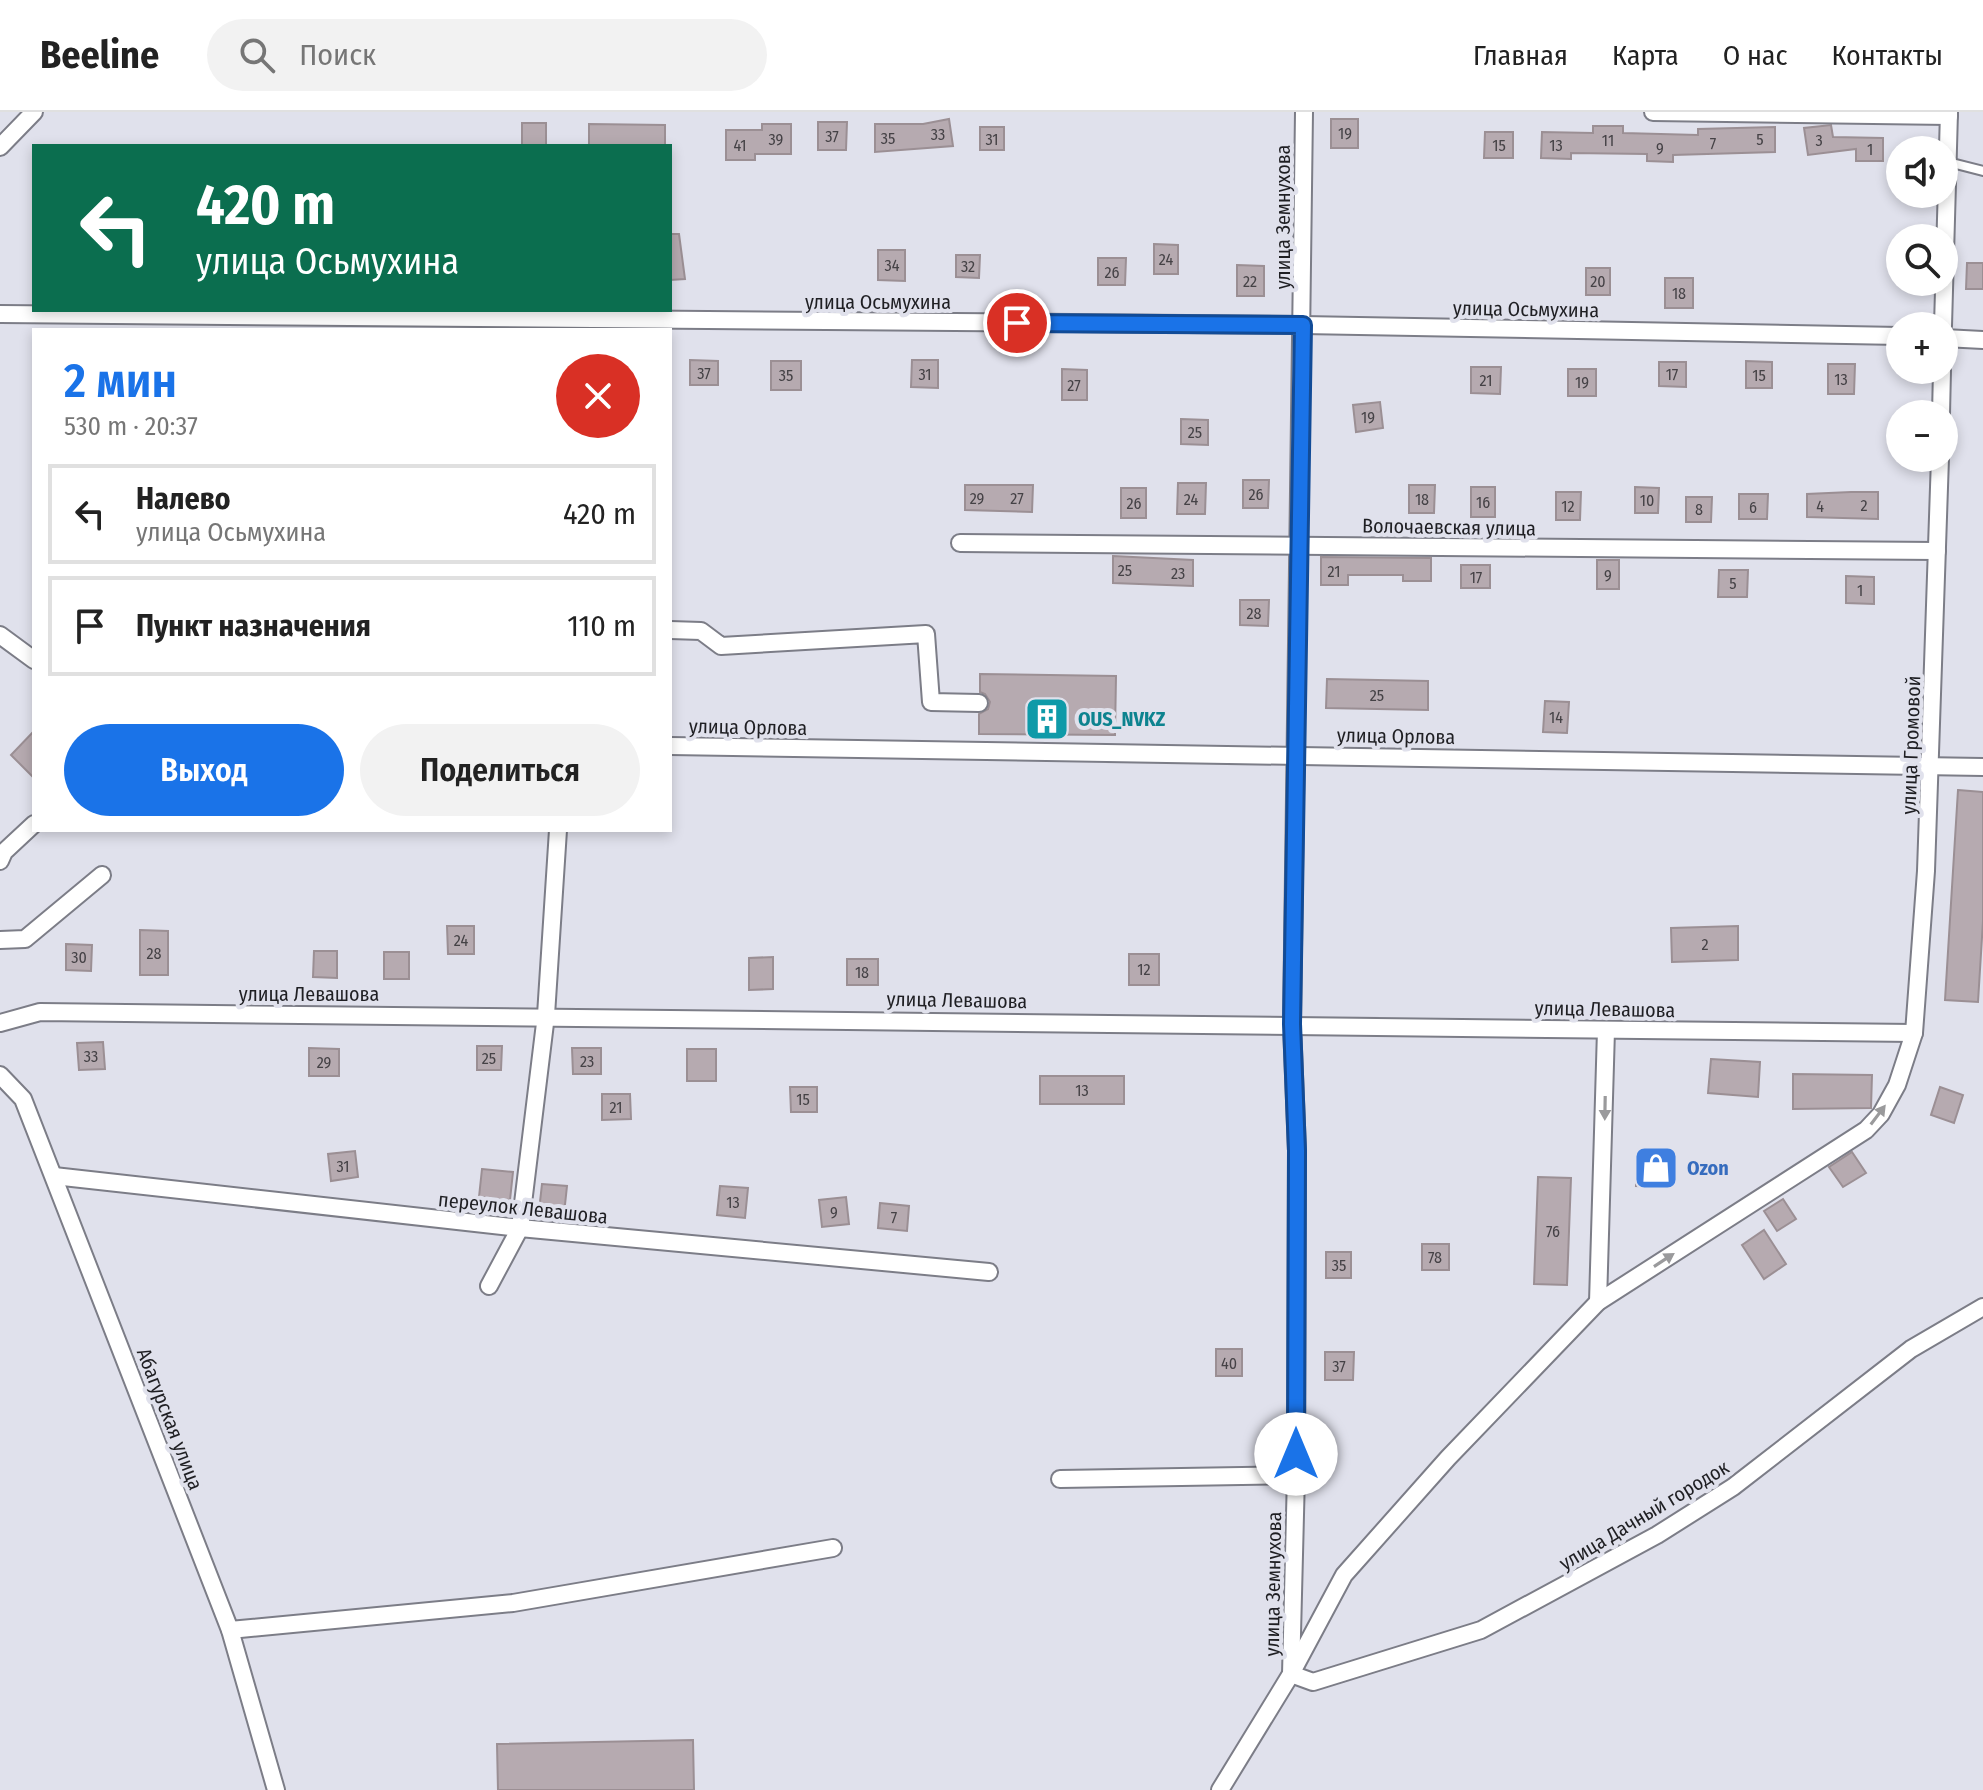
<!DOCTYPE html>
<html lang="ru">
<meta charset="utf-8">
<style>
:root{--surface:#fff;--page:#f2f2f2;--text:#222;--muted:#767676;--line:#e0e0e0;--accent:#1a73e8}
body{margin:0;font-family:"Fira Sans Condensed",sans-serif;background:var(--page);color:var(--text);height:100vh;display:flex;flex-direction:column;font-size:30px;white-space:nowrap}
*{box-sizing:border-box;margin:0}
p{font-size:26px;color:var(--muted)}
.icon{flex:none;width:44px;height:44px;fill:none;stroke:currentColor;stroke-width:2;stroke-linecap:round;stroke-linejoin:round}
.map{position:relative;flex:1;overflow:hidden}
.drawer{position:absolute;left:32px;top:216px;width:640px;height:504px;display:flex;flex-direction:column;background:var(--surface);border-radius:0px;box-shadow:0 4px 12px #0003}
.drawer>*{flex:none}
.hud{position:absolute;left:32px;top:32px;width:640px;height:168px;border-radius:0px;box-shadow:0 4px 12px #0003;background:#0b6e4f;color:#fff;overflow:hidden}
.tools{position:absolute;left:1886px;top:24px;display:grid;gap:16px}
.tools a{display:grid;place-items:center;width:72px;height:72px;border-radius:50%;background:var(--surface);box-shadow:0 4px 12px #0003;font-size:40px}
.pin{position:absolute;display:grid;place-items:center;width:68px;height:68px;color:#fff;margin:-34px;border:4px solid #fff;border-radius:50%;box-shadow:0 2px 8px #0007}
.me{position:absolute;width:88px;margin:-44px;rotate:0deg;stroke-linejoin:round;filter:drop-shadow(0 0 6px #0008)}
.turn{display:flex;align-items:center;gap:28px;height:168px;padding:0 32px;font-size:36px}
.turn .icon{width:104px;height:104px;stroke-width:2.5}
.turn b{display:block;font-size:56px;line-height:68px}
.round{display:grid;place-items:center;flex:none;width:84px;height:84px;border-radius:42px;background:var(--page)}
.overview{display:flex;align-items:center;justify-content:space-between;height:136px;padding:0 32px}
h1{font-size:48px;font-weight:600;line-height:60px;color:var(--accent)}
.button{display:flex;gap:16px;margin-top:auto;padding:16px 32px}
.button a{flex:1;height:92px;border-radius:48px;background:var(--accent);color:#fff;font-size:32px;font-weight:600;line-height:92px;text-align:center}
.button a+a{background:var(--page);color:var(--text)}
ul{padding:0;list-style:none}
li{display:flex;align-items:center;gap:24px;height:100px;margin:0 16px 12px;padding:0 16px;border:4px solid var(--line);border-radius:0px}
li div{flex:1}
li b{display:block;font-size:30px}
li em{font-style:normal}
header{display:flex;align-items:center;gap:48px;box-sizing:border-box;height:112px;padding:0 40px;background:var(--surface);border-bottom:2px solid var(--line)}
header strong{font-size:38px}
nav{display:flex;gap:44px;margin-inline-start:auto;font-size:28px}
.search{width:560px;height:72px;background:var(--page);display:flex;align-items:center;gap:20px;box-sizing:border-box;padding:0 28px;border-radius:44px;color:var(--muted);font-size:30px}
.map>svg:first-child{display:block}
.building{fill:#b6aab0;stroke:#9b8f94;stroke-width:2}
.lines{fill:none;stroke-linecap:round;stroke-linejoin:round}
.lane-casing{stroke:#7c7d87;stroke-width:12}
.street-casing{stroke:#7c7d87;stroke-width:20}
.lane{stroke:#fff;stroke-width:8}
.street{stroke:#fff;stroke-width:16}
.oneway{fill:#9a9a9c}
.route-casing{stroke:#114b97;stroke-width:20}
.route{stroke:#1a73e8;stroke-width:14}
.labels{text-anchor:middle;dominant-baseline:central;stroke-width:8;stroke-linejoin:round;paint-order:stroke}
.number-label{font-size:16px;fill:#454246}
.street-label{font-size:20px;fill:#1f1f23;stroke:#e0e1ec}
.culture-label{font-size:20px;font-weight:bold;fill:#0d838f;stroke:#e0e1ec;text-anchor:start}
.shop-label{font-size:20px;font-weight:bold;fill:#366cbe;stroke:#e0e1ec;text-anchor:start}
</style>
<header>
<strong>Beeline</strong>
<div class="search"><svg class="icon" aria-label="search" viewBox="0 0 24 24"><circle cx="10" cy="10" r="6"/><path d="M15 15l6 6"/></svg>Поиск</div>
<nav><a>Главная</a><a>Карта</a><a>О нас</a><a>Контакты</a></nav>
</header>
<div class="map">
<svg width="1983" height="1678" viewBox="0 0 1983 1678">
<rect width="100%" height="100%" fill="#e0e1ec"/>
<g class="building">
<polygon points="949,7 953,34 875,40 875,12 923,12"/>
<rect x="1331" y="7" width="27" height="29"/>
<polygon points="818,10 847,10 846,38 818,38"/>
<rect x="522" y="11" width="24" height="23"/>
<polygon points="589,12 665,13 665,34 589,34"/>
<polygon points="762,12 791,12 791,42 755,42 755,48 726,48 726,18 762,18"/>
<polygon points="1831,13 1833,25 1883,26 1883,49 1856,49 1856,37 1808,43 1804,16"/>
<polygon points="1593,14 1623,14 1623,21 1698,23 1698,17 1775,15 1775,40 1673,43 1673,50 1647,49 1647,42 1571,41 1571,47 1541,46 1542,20 1593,21"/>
<rect x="980" y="15" width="24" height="23"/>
<polygon points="1485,20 1513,20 1513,46 1484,46"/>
<polygon points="670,122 679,122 685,167 670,168"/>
<polygon points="1154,132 1178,133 1178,162 1154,162"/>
<polygon points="878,138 905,138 905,169 878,168"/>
<polygon points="956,143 980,143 979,166 956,165"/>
<polygon points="1098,146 1126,146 1125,173 1098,173"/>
<polygon points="1967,151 1983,151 1983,177 1966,177"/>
<polygon points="1237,153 1264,154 1264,184 1237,184"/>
<rect x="1586" y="156" width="24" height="27"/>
<rect x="1665" y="166" width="28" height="30"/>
<polygon points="690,248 718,249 718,273 690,273"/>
<polygon points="912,248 938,248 938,276 911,275"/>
<rect x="771" y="249" width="30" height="29"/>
<polygon points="1746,249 1772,250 1772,276 1746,276"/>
<polygon points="1659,250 1686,250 1686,275 1659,274"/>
<polygon points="1828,252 1855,252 1854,282 1828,282"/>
<polygon points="1471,255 1501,255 1500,282 1471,281"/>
<polygon points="1062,257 1087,258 1087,288 1062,288"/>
<rect x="1568" y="257" width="28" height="27"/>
<polygon points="1380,290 1383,316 1356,320 1353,293"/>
<polygon points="1181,307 1208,308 1208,333 1181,332"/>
<polygon points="1243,368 1269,368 1268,396 1243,396"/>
<polygon points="1178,371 1206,371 1205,402 1177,402"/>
<polygon points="965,373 1033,373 1032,400 965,398"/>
<polygon points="1409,373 1435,373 1434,401 1409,401"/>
<rect x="1471" y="375" width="24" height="30"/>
<polygon points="1635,375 1659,376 1658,401 1635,401"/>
<rect x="1121" y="376" width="25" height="30"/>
<polygon points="1556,380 1581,380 1580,408 1556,408"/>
<polygon points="1851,380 1878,380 1878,407 1807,405 1807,382"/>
<polygon points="1739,382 1768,382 1767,407 1739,407"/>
<polygon points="1686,385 1712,385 1711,410 1686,410"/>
<polygon points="1113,444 1193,448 1193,474 1113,471"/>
<polygon points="1321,445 1431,446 1431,469 1403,469 1403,463 1348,463 1348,473 1321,473"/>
<rect x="1597" y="448" width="22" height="29"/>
<rect x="1461" y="453" width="29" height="23"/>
<polygon points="1719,458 1748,458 1747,485 1718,485"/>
<polygon points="1846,464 1874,465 1874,492 1846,491"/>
<polygon points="1240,488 1269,488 1268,514 1240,513"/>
<polygon points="980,562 1116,564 1115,623 979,622 979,602 988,597 990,590 985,582 980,580"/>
<polygon points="1327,567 1428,569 1428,598 1326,596"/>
<polygon points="1545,589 1569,590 1567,621 1543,620"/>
<polygon points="34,619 34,666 11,643"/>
<polygon points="1958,678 1983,680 1983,809 1978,890 1945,888"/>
<polygon points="447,814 474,814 474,842 448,842"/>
<polygon points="1738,814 1738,848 1672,850 1671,816"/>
<polygon points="140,818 168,819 168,863 140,863"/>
<polygon points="66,832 92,833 91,859 66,858"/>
<polygon points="314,839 337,839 337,866 313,865"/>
<rect x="384" y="840" width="25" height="27"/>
<rect x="1129" y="842" width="30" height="31"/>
<polygon points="773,845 773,877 749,878 749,846"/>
<rect x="847" y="847" width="31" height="26"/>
<polygon points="103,930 105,957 79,958 77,931"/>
<polygon points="477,934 502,934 501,958 477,958"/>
<polygon points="309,936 339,937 339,964 309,964"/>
<polygon points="572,936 601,936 601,962 573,962"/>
<rect x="687" y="937" width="29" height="32"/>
<polygon points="1711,947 1760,950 1758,985 1708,981"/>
<polygon points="1793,962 1872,963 1871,996 1793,997"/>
<rect x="1040" y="964" width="84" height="28"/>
<polygon points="790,975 817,975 817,1000 791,1000"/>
<polygon points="1940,975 1963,983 1954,1011 1931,1003"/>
<polygon points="602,982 630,982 631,1007 602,1008"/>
<polygon points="355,1039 358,1065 331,1069 328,1042"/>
<polygon points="1852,1040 1866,1061 1843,1075 1829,1055"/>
<polygon points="1637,1049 1663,1050 1662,1075 1636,1074"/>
<polygon points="482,1057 513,1060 510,1088 479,1085"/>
<polygon points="1538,1065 1571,1066 1567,1173 1534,1172"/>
<polygon points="542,1072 567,1074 564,1102 539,1099"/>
<polygon points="720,1074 748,1076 745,1106 717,1103"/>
<polygon points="846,1085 849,1112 822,1115 819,1088"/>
<polygon points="1783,1087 1796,1107 1777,1119 1764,1099"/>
<polygon points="880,1091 909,1094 907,1119 878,1116"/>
<polygon points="1764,1118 1786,1152 1764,1167 1742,1133"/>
<rect x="1422" y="1132" width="27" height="26"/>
<rect x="1326" y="1140" width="25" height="26"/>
<rect x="1216" y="1237" width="26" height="27"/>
<polygon points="1325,1240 1354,1240 1353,1268 1325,1268"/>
<polygon points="693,1628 694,1678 498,1678 497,1632"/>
</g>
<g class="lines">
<g class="lane-casing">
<polyline id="lane" points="1948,50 1983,59"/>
</g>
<g class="street-casing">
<g id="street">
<polyline points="1653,0 1949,4"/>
<polyline points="0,35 34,0"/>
<polyline points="0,202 1303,213 1900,224"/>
<polyline points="1943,214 1949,0"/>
<polyline points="1944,226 1983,228"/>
<polyline points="1941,302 1942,258"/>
<polyline points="1940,346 1926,759 1914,921 1897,973 1881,1002 1866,1018 1598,1190 1448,1346 1344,1463 1291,1562 1313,1570 1481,1518 1657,1423 1733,1375 1911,1237 1983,1195"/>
<polyline points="960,431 1937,439"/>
<polyline points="670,518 701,519 721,534 926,522 931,590 979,591"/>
<polyline points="0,523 34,548"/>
<polyline points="670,634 1983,655"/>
<polyline points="0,749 4,740 34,712"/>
<polyline points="0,828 25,827 102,763"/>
<polyline points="0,911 40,900 1914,921"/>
<polyline points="0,963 23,987 230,1518 276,1678"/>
<polyline points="54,1064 520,1116 989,1160"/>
<polyline points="489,1174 520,1116 546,903 558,718"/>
<polyline points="1598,1190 1606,918"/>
<polyline points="1060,1367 1296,1363"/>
<polyline points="230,1518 513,1491 833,1436"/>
<polyline points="1220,1678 1291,1562 1296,1363 1297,1039 1292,912 1304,0"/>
</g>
</g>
<use href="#lane" class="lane"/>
<use href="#street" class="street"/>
</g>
<defs><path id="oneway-solid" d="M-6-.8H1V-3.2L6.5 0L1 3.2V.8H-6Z" transform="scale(2)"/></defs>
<g class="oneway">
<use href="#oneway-solid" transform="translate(1605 996) rotate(91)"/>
<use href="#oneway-solid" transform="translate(1878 1003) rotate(-53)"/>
<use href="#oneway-solid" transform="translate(1664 1148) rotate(-33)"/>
</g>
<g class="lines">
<g class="route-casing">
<polyline id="route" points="1017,211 1303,213 1292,912 1297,1039 1296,1342"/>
</g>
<use href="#route" class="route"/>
</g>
<defs>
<g id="building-square" transform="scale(2.3)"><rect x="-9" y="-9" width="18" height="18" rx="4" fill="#0f9aa8" stroke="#e0e1ec"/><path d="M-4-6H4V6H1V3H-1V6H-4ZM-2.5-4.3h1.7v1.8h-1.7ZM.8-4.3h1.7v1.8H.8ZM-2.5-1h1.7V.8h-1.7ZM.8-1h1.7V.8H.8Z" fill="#fff"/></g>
<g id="shop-square" transform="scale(2.3)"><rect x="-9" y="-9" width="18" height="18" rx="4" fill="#3f7fe0" stroke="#e0e1ec"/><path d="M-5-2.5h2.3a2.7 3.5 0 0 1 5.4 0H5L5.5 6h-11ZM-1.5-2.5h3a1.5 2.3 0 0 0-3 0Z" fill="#fff"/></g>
</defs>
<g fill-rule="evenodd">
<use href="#building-square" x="1047" y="607"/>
<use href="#shop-square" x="1656" y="1056"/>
</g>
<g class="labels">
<g class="number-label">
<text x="1345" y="21">19</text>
<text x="938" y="22">33</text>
<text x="832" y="24">37</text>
<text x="888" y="26">35</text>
<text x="776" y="27">39</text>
<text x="992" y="27">31</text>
<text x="1760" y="27">5</text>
<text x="1608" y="28">11</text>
<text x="1819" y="28">3</text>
<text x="1713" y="31">7</text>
<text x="740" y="33">41</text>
<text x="1499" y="33">15</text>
<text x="1556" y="33">13</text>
<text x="1660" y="36">9</text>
<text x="1870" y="37">1</text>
<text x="1166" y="147">24</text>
<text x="892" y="153">34</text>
<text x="968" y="154">32</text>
<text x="1112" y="160">26</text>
<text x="1250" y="169">22</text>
<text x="1598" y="169">20</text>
<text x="1679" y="181">18</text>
<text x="704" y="261">37</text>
<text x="925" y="262">31</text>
<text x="1672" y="262">17</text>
<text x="786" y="263">35</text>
<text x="1759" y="263">15</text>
<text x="1841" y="267">13</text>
<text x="1486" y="268">21</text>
<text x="1582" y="270">19</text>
<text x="1074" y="273">27</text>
<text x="1368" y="305">19</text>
<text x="1195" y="320">25</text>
<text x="1256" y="382">26</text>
<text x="977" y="386">29</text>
<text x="1017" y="386">27</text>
<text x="1191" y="387">24</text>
<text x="1422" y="387">18</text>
<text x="1647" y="388">10</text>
<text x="1483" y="390">16</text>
<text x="1134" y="391">26</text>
<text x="1864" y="393">2</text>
<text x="1568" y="394">12</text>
<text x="1820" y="394">4</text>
<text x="1753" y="395">6</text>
<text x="1699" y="397">8</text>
<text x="1125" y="458">25</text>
<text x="1334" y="459">21</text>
<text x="1178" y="461">23</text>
<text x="1608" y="463">9</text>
<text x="1476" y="465">17</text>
<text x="1733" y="471">5</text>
<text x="1860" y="478">1</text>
<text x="1254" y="501">28</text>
<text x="1377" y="583">25</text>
<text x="1556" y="605">14</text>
<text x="461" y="828">24</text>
<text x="1705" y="832">2</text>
<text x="154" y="841">28</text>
<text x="79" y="845">30</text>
<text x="1144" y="857">12</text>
<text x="862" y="860">18</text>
<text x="91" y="944">33</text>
<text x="489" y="946">25</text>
<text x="587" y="949">23</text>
<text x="324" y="950">29</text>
<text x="1082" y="978">13</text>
<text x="803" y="987">15</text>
<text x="616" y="995">21</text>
<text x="343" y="1054">31</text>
<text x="733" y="1090">13</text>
<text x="834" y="1100">9</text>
<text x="894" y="1105">7</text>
<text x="1553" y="1119">76</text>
<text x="1435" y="1145">78</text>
<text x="1339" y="1153">35</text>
<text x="1229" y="1251">40</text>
<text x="1339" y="1254">37</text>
</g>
<g class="street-label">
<text transform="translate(1283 105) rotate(-90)">улица Земнухова</text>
<text x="878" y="190">улица Осьмухина</text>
<text transform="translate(1526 197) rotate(1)">улица Осьмухина</text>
<text transform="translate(1449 415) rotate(1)">Волочаевская улица</text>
<text transform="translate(748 615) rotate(1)">улица Орлова</text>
<text transform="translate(1396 624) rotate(1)">улица Орлова</text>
<text transform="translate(1911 633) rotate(-88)">улица Громовой</text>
<text x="309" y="882">улица Левашова</text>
<text transform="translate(957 888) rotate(1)">улица Левашова</text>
<text transform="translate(1605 897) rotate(1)">улица Левашова</text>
<text transform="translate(523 1096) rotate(6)">переулок Левашова</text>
<text transform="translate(170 1307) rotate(69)">Абагурская улица</text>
<text transform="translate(1644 1403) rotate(-31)">улица Дачный городок</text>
<text transform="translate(1273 1472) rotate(-89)">улица Земнухова</text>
</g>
<g class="culture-label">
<text x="1078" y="607">OUS_NVKZ</text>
</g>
<g class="shop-label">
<text x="1687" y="1056">Ozon</text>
</g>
</g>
</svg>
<div class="tools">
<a><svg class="icon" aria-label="sound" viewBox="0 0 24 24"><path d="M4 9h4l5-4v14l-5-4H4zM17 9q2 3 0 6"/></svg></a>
<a><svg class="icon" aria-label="search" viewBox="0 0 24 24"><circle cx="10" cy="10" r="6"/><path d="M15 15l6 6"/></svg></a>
<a>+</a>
<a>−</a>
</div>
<div class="pin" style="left:1017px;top:211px;background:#d93025"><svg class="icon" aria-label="arrive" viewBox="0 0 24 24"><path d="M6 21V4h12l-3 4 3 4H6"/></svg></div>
<svg class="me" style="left:1296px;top:1342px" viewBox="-20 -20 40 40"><circle r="19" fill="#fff"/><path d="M0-13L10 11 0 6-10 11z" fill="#1a73e8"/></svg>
<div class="hud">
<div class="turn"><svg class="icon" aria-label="left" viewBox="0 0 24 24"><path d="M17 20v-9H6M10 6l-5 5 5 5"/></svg><div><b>420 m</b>улица Осьмухина</div></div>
</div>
<section class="drawer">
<div class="overview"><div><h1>2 мин</h1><p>530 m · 20:37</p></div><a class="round" style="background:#d93025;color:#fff"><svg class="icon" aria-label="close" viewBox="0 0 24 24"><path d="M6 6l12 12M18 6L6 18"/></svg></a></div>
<ul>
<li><svg class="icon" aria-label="left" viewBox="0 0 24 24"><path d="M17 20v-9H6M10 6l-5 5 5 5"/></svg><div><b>Налево</b><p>улица Осьмухина</p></div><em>420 m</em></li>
<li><svg class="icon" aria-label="arrive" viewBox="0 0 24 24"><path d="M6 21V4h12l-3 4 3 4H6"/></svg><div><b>Пункт назначения</b></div><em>110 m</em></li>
</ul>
<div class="button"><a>Выход</a><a>Поделиться</a></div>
</section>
</div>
